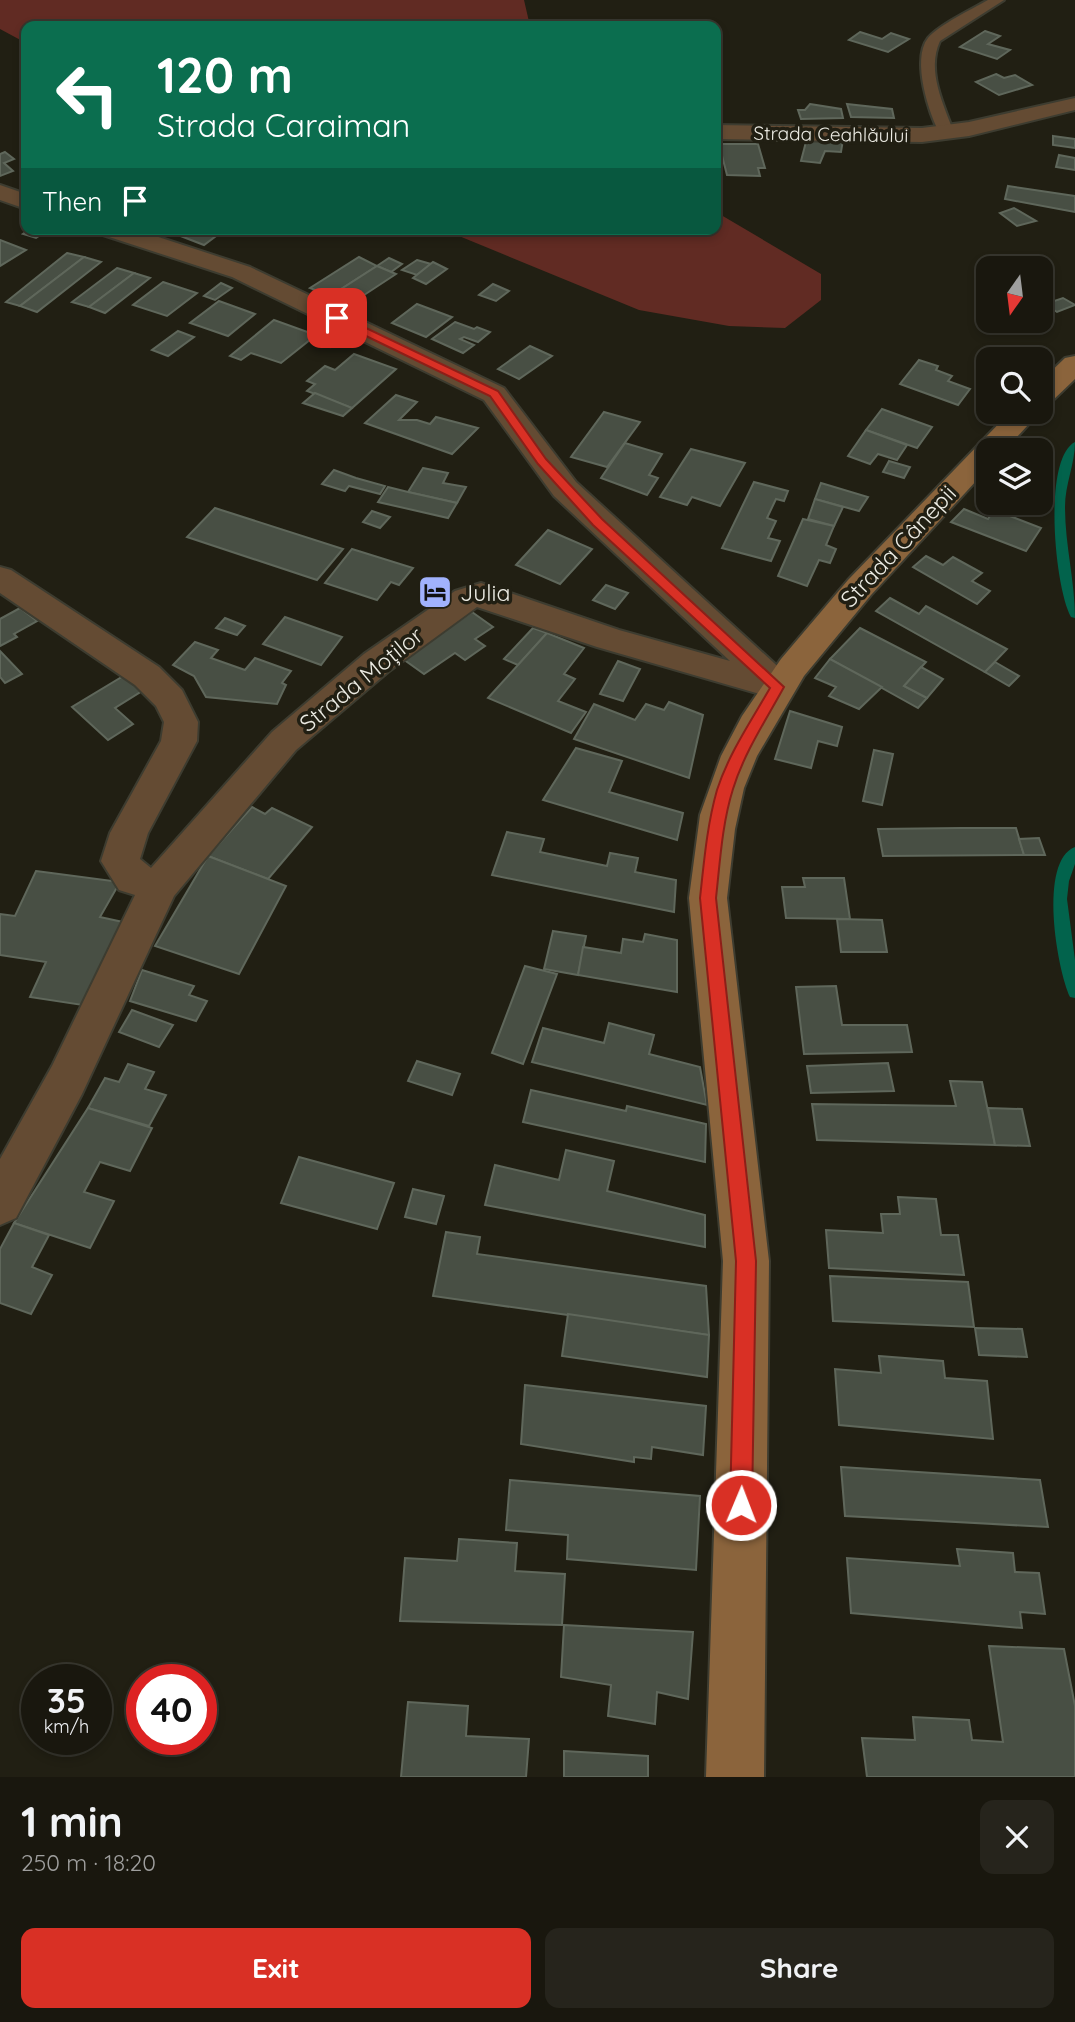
<!DOCTYPE html>
<meta charset="utf-8">
<style>
:root{--surface:#19170e;--page:#26241c;--text:#f1f3f6;--muted:#9f9f9e;--line:#37362e;--accent:#d93025}
body{margin:0;font-family:Quicksand,sans-serif;background:var(--page);color:var(--text);height:100vh;display:flex;flex-direction:column;font-size:26px;white-space:nowrap}
*{box-sizing:border-box;margin:0}
p{font-size:23px;color:var(--muted)}
.icon{flex:none;width:38px;height:38px;fill:none;stroke:currentColor;stroke-width:2;stroke-linecap:round;stroke-linejoin:round}
.map{position:relative;height:1777px;overflow:hidden}
.sheet{display:flex;flex-direction:column;background:var(--surface);flex:1}
.sheet>*{flex:none}
.hud{position:absolute;left:21px;top:21px;width:700px;height:214px;border-radius:14px;box-shadow:0 4px 10px #0003,0 0 0 2px var(--line);background:#0b6e4f;color:#fff;overflow:hidden}
.needle{width:46px;rotate:194deg}
.controls{position:absolute;left:976px;top:256px;display:grid;gap:14px}
.controls a{display:grid;place-items:center;width:77px;height:77px;border-radius:14px;background:var(--surface);box-shadow:0 4px 10px #0003,0 0 0 2px var(--line);font-size:35px}
.speed{position:absolute;left:21px;top:1664px;display:flex;gap:14px;font-size:35px;font-weight:700;text-align:center}
.speed>*{display:grid;place-content:center;width:91px;height:91px;border-radius:50%;background:var(--surface);box-shadow:0 4px 10px #0003,0 0 0 2px var(--line);line-height:1}
.speed small{font-size:18px;font-weight:400}
.speed .limit{border:10px solid #d22;background:#fff;color:#111}
.pin{position:absolute;display:grid;place-items:center;width:60px;height:60px;color:#fff;margin:-30px;border-radius:14px;box-shadow:0 4px 10px #0006}
.me{position:absolute;width:77px;margin:-38px;rotate:1deg;stroke-linejoin:round;filter:drop-shadow(0 0 5px #0008)}
.turn{display:flex;align-items:center;gap:24px;height:147px;padding:0 21px;font-size:32px}
.turn .icon{width:91px;height:91px;stroke-width:2.5}
.turn b{display:block;font-size:49px;line-height:60px}
.then{display:flex;align-items:center;height:66px;padding:0 21px;background:#0003;gap:14px;font-size:26px}
.round{display:grid;place-items:center;flex:none;width:74px;height:74px;border-radius:14px;background:var(--page)}
.headline{display:flex;align-items:center;justify-content:space-between;height:119px;padding:0 21px}
h1{font-size:42px;font-weight:800;line-height:52px}
.primary-button{display:flex;gap:14px;margin-top:auto;padding:14px 21px}
.primary-button a{flex:1;height:80px;border-radius:14px;background:var(--accent);color:#fff;font-size:28px;font-weight:800;line-height:80px;text-align:center}
.primary-button a+a{background:var(--page);color:var(--text)}
.map>svg:first-child{display:block}
.green{fill:#612b23}
.lines{fill:none;stroke-linecap:round;stroke-linejoin:round}
.stream{fill:#02634c;fill-rule:evenodd}
.building{fill:#484f44;stroke:#5f675b;stroke-width:2}
.lane-casing{stroke:#3d3c30;stroke-width:4}
.street-casing{stroke:#3d3c30;stroke-width:4}
.secondary-casing{stroke:#3d3c30;stroke-width:4}
.lane{fill:#644b33;fill-rule:evenodd}
.street{fill:#644b33;fill-rule:evenodd}
.secondary{fill:#8b643c;fill-rule:evenodd}
.route{fill:#d93025;stroke:#8d1f18;stroke-width:2}
.labels{text-anchor:middle;dominant-baseline:central;stroke-width:7;stroke-linejoin:round;paint-order:stroke}
.far-street-label{font-size:19px;fill:#ecebe3;stroke:#211f13}
.street-label{font-size:23px;fill:#ecebe3;stroke:#211f13}
.poi-label{font-size:23px;fill:#ecebe3;stroke:#211f13;text-anchor:start}
</style>
<div class="map">
<svg width="1075" height="1777" viewBox="0 0 1075 1777">
<rect width="100%" height="100%" fill="#211f13"/>
<g class="green">
<polygon points="0,0 524,0 530,26 26,26 26,43 0,29"/>
<polygon points="716,212 821,274 821,300 785,328 729,326 639,310 442,229 716,229"/>
</g>
<g class="lines">
<g class="stream">
<path d="M1075,442C1075,464 1065,484 1065,507C1065,545 1075,581 1075,618L1071,617C1055,589 1042,459 1075,442Z"/>
<path d="M1075,847V864L1069,881L1067,899L1075,960V998L1070,997C1057,969 1038,861 1075,847Z"/>
</g>
</g>
<g class="building">
<polygon points="985,31 1000,36 988,44 1010,50 997,59 960,47"/>
<polygon points="860,32 882,39 891,33 909,39 888,52 849,40"/>
<polygon points="996,74 1004,78 1015,75 1032,85 999,95 976,82"/>
<polygon points="810,104 841,109 843,118 801,119 798,110 805,110"/>
<polygon points="847,104 892,109 894,118 851,117"/>
<polygon points="1053,136 1075,139 1075,148 1053,145"/>
<polygon points="807,138 843,140 841,152 825,151 820,163 801,161"/>
<polygon points="719,144 758,144 765,168 758,168 760,176 727,175"/>
<polygon points="5,152 14,159 4,163 13,171 0,176 0,154"/>
<polygon points="1059,155 1075,158 1075,170 1056,167"/>
<polygon points="1008,186 1075,196 1075,212 1005,199"/>
<polygon points="1014,208 1036,221 1017,226 1000,213"/>
<polygon points="30,229 49,229 36,238 23,234"/>
<polygon points="188,229 195,229 216,236 204,245 178,235"/>
<polygon points="0,240 26,250 0,266"/>
<polygon points="67,253 84,257 20,306 6,302"/>
<polygon points="84,257 101,262 37,312 20,306"/>
<polygon points="359,257 377,266 330,296 310,288"/>
<polygon points="389,258 402,264 391,272 377,266"/>
<polygon points="417,260 431,264 417,275 402,270"/>
<polygon points="433,262 447,269 426,284 413,278"/>
<polygon points="377,266 396,274 355,301 335,293"/>
<polygon points="117,268 134,273 89,307 72,302"/>
<polygon points="134,273 150,278 105,313 89,307"/>
<polygon points="163,282 197,293 167,316 133,305"/>
<polygon points="221,283 232,288 215,300 204,296"/>
<polygon points="493,284 509,291 496,301 479,295"/>
<polygon points="1063,298 1075,305 1057,312 1045,304"/>
<polygon points="219,301 255,314 228,336 190,323"/>
<polygon points="417,304 449,316 452,317 426,337 392,323"/>
<polygon points="274,320 316,335 281,363 251,353 241,360 230,356"/>
<polygon points="455,322 474,329 477,327 490,332 478,342 464,337 460,339 474,345 463,353 432,339"/>
<polygon points="336,327 349,333 330,347 316,341"/>
<polygon points="178,331 194,337 168,356 152,350"/>
<polygon points="530,346 552,356 519,379 498,369"/>
<polygon points="354,354 396,369 352,408 307,391 315,384 307,381 325,366 335,370"/>
<polygon points="919,360 938,366 936,370 952,376 948,381 970,389 958,405 900,384"/>
<polygon points="315,393 352,408 343,416 303,403"/>
<polygon points="396,395 417,402 399,420 417,420 430,424 436,417 478,428 452,454 365,423"/>
<polygon points="882,409 932,427 917,448 866,430"/>
<polygon points="604,412 640,422 607,467 571,457"/>
<polygon points="866,430 907,445 897,460 878,454 870,464 848,456"/>
<polygon points="625,443 662,454 649,475 658,478 647,495 601,478"/>
<polygon points="691,449 745,463 720,506 692,497 687,505 660,497"/>
<polygon points="889,461 910,467 904,478 883,472"/>
<polygon points="423,468 448,473 443,483 466,487 457,503 408,492"/>
<polygon points="334,470 356,478 385,486 380,494 349,486 345,491 322,484"/>
<polygon points="754,482 788,491 784,501 776,499 767,518 776,521 768,538 780,541 771,561 722,548"/>
<polygon points="821,483 868,497 859,511 815,499"/>
<polygon points="388,487 408,492 457,503 448,518 378,502"/>
<polygon points="815,499 843,507 834,526 808,519"/>
<polygon points="215,508 343,549 317,580 187,537"/>
<polygon points="964,509 988,519 994,510 1041,528 1026,551 951,522"/>
<polygon points="372,511 390,517 380,528 363,522"/>
<polygon points="803,519 834,526 826,545 836,549 830,563 819,560 807,586 778,576"/>
<polygon points="548,530 592,549 560,584 516,565"/>
<polygon points="352,549 413,568 399,585 391,582 377,600 325,583"/>
<polygon points="926,556 943,565 953,557 982,573 972,581 990,591 977,604 913,567"/>
<polygon points="606,585 628,593 615,609 593,600"/>
<polygon points="890,598 919,614 926,606 1007,649 985,672 876,611"/>
<polygon points="20,608 37,621 14,634 17,637 0,646 0,619"/>
<polygon points="472,612 493,627 475,639 485,646 465,660 455,653 424,674 403,659"/>
<polygon points="285,617 342,637 321,665 263,644"/>
<polygon points="225,618 245,626 237,635 216,628"/>
<polygon points="533,628 547,633 518,665 504,659"/>
<polygon points="860,628 926,662 904,686 927,698 918,708 830,659"/>
<polygon points="547,633 584,648 564,674 575,679 558,701 586,712 571,733 488,698"/>
<polygon points="195,642 218,650 211,658 245,670 255,658 291,671 282,683 286,685 277,704 206,697 194,676 173,665"/>
<polygon points="0,651 22,674 5,683 0,677"/>
<polygon points="830,659 882,687 859,709 829,696 836,687 815,678"/>
<polygon points="618,661 640,669 623,701 600,694"/>
<polygon points="995,662 1019,676 1009,686 985,672"/>
<polygon points="921,667 943,679 927,698 904,686"/>
<polygon points="125,675 142,691 115,708 133,724 108,740 72,707"/>
<polygon points="669,702 703,715 689,778 574,739 594,704 635,720 646,704 664,710"/>
<polygon points="790,711 842,727 837,746 818,741 811,768 775,759"/>
<polygon points="576,748 622,761 609,792 683,813 677,840 543,800"/>
<polygon points="874,750 893,754 882,805 863,801"/>
<polygon points="252,807 265,814 272,808 312,827 268,879 208,856"/>
<polygon points="960,828 1016,828 1024,855 883,856 878,829"/>
<polygon points="507,832 544,839 540,852 607,866 610,853 638,858 635,872 676,880 674,912 492,875"/>
<polygon points="1039,838 1045,855 1024,855 1019,839"/>
<polygon points="208,856 286,886 239,974 155,946"/>
<polygon points="36,871 120,882 100,917 123,922 89,1006 30,997 46,962 0,955 0,914 15,916"/>
<polygon points="803,878 844,878 850,919 786,918 782,887 805,887"/>
<polygon points="837,919 882,920 887,952 841,952"/>
<polygon points="553,931 586,936 578,975 544,969"/>
<polygon points="645,934 677,940 677,992 578,975 583,947 621,953 623,939 643,942"/>
<polygon points="525,966 557,974 523,1064 492,1053"/>
<polygon points="142,970 194,986 189,995 207,1001 196,1021 130,1001"/>
<polygon points="836,986 842,1025 907,1025 912,1052 804,1054 796,987"/>
<polygon points="132,1010 173,1025 159,1047 119,1032"/>
<polygon points="609,1023 654,1035 649,1054 700,1067 707,1105 532,1062 543,1028 604,1043"/>
<polygon points="417,1061 460,1074 452,1095 408,1081"/>
<polygon points="888,1063 894,1091 811,1093 807,1066"/>
<polygon points="128,1064 154,1072 145,1089 166,1095 149,1126 88,1108 105,1078 119,1082"/>
<polygon points="950,1081 982,1082 995,1145 817,1140 812,1104 956,1106"/>
<polygon points="531,1090 626,1111 627,1106 706,1124 705,1162 523,1122"/>
<polygon points="88,1108 152,1128 130,1171 100,1162 84,1192 114,1201 90,1248 14,1223"/>
<polygon points="988,1108 1022,1109 1030,1146 995,1145"/>
<polygon points="566,1150 614,1161 607,1191 705,1215 705,1247 485,1205 495,1165 559,1180"/>
<polygon points="299,1157 394,1183 377,1229 281,1203"/>
<polygon points="413,1189 444,1196 436,1224 405,1217"/>
<polygon points="898,1197 936,1199 941,1235 958,1235 964,1275 829,1268 826,1230 883,1233 881,1214 900,1214"/>
<polygon points="14,1223 49,1235 32,1267 52,1275 31,1314 0,1303 0,1249"/>
<polygon points="446,1232 480,1237 477,1254 706,1286 709,1335 433,1296"/>
<polygon points="830,1276 968,1282 974,1327 833,1321"/>
<polygon points="568,1314 709,1335 707,1377 562,1356"/>
<polygon points="975,1328 1022,1329 1027,1357 979,1355"/>
<polygon points="879,1356 943,1361 945,1378 987,1381 993,1439 839,1425 835,1369 881,1373"/>
<polygon points="525,1385 706,1406 703,1455 652,1447 651,1459 634,1457 634,1462 521,1444"/>
<polygon points="841,1467 1040,1480 1048,1527 845,1516"/>
<polygon points="510,1480 700,1496 696,1570 567,1559 568,1535 506,1530"/>
<polygon points="459,1539 517,1543 515,1571 565,1574 562,1625 400,1621 405,1558 457,1561"/>
<polygon points="957,1549 1013,1553 1015,1572 1039,1573 1045,1614 1020,1612 1022,1628 851,1613 847,1558 960,1566"/>
<polygon points="564,1625 693,1632 688,1699 657,1692 655,1724 608,1716 611,1685 561,1677"/>
<polygon points="989,1646 1064,1649 1075,1706 1075,1777 867,1777 862,1738 915,1740 913,1717 969,1720 972,1740 1003,1742"/>
<polygon points="408,1702 468,1706 466,1736 529,1739 526,1777 401,1777"/>
<polygon points="564,1751 648,1756 648,1777 564,1777"/>
</g>
<g class="lines">
<g class="lane-casing">
<path id="lane" d="M988,0H1004L940,41C926,71 944,105 954,133L946,138L941,136C929,115 911,59 928,38C939,25 972,9 988,0Z"/>
</g>
<g class="street-casing">
<g id="street">
<polygon points="1075,98 1075,110 969,136 922,142 716,139 716,125 922,128 969,122"/>
<polygon points="0,185 26,194 26,209 0,200"/>
<polygon points="97,229 134,229 250,267 504,388 576,482 786,674 794,687 789,696 777,699 597,647 477,607 388,672 296,750 174,896 82,1094 16,1218 0,1225 0,1159 52,1066 135,895 119,890 101,861 110,833 161,741 164,722 156,706 135,685 0,593 0,567 11,570 159,667 182,690 198,722 197,741 148,833 140,859 151,868 272,732 364,654 455,591 481,583 619,630 730,661 554,496 484,400 232,277 100,234"/>
</g>
</g>
<g class="secondary-casing">
<g id="secondary">
<polygon points="1075,356 1075,379 1051,402 1041,404 1041,381 1065,358"/>
<polygon points="1011,411 1041,411 1005,450 989,450 989,467 871,595 804,676 757,756 744,788 735,829 727,898 769,1261 764,1777 706,1777 723,1261 689,898 700,815 721,756 742,716 781,659 848,580"/>
</g>
</g>
<use href="#lane" class="lane"/>
<use href="#street" class="street"/>
<use href="#secondary" class="secondary"/>
</g>
<path class="route" d="M333,316H341L498,391L546,459L602,519L784,687C766,720 744,753 733,789C722,824 720,862 716,898L756,1261L752,1505L749,1513L741,1516L734,1513L730,1505L736,1261L700,898C704,862 707,825 717,790C729,753 751,721 770,688L593,525L538,464L490,396L333,320Z"/>
<defs>
<g id="hotel-square" transform="scale(1.75)"><rect x="-9" y="-9" width="18" height="18" rx="4" fill="#a1b2fd" stroke="#211f13"/><path d="M-6-4.5h1.5V1H6V5H4.5V3h-9V5H-6ZM-4 0a1.8 1.8 0 1 1 3.6 0ZM.5 0V-2.5h3Q6-2.5 6 0Z" fill="#111"/></g>
</defs>
<g fill-rule="evenodd">
<use href="#hotel-square" x="435" y="592"/>
</g>
<g class="labels">
<g class="far-street-label">
<text transform="translate(831 134) rotate(1)">Strada Ceahlăului</text>
</g>
<g class="street-label">
<text transform="translate(898 546) rotate(-47)">Strada Cânepii</text>
<text transform="translate(361 679) rotate(-39)">Strada Moților</text>
</g>
<g class="poi-label">
<text x="460" y="592">Julia</text>
</g>
</g>
</svg>
<div class="controls">
<a><svg class="needle" viewBox="-14 -14 28 28"><path d="M0-13l5 13h-10z" fill="#e53935"/><path d="M0 13l5-13h-10z" fill="#9f9f9e"/></svg></a>
<a><svg class="icon" aria-label="search" viewBox="0 0 24 24"><circle cx="10" cy="10" r="6"/><path d="M15 15l6 6"/></svg></a>
<a><svg class="icon" aria-label="layers" viewBox="0 0 24 24"><path d="M12 4l9 5-9 5-9-5zM3 14l9 5 9-5"/></svg></a>
</div>
<div class="speed"><div>35<small>km/h</small></div><div class="limit">40</div></div>
<div class="pin" style="left:337px;top:318px;background:#d93025"><svg class="icon" aria-label="arrive" viewBox="0 0 24 24"><path d="M6 21V4h12l-3 4 3 4H6"/></svg></div>
<svg class="me" style="left:741px;top:1505px" viewBox="-20 -20 40 40"><circle r="17" fill="#d93025" stroke="#fff" stroke-width="3"/><path d="M0-11L8 9 0 5-8 9z" fill="#fff"/></svg>
<div class="hud">
<div class="turn"><svg class="icon" aria-label="left" viewBox="0 0 24 24"><path d="M17 20v-9H6M10 6l-5 5 5 5"/></svg><div><b>120 m</b>Strada Caraiman</div></div>
<div class="then">Then<svg class="icon" aria-label="arrive" viewBox="0 0 24 24"><path d="M6 21V4h12l-3 4 3 4H6"/></svg></div>
</div>
</div>
<section class="sheet">
<div class="headline"><div><h1>1 min</h1><p>250 m · 18:20</p></div><a class="round"><svg class="icon" aria-label="close" viewBox="0 0 24 24"><path d="M6 6l12 12M18 6L6 18"/></svg></a></div>
<div class="primary-button"><a>Exit</a><a>Share</a></div>
</section>
